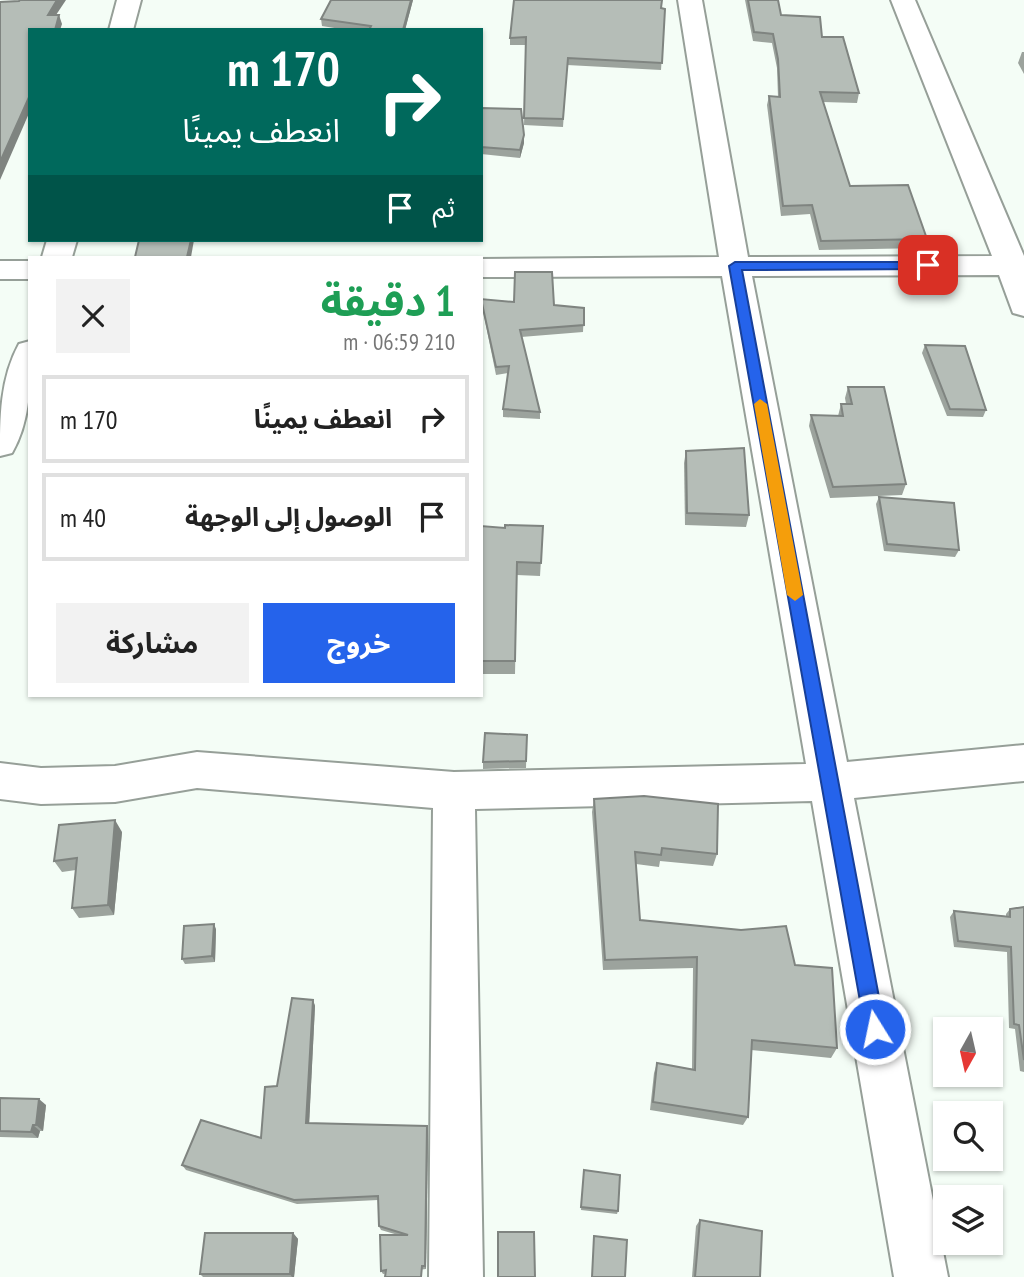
<!DOCTYPE html>
<html lang="ar">
<meta charset="utf-8">
<style>
:root{--surface:#fff;--page:#f2f2f2;--text:#222;--muted:#767676;--line:#e0e0e0;--accent:#2563eb}
body{margin:0;font-family:"PT Sans Narrow","Noto Sans Arabic",sans-serif;background:var(--page);color:var(--text);direction:rtl;height:100vh;display:flex;flex-direction:column;font-size:26px;white-space:nowrap}
*{box-sizing:border-box;margin:0}
p{font-size:23px;color:var(--muted)}
.icon{flex:none;width:38px;height:38px;fill:none;stroke:currentColor;stroke-width:2;stroke-linecap:round;stroke-linejoin:round}
.map{position:relative;flex:1;overflow:hidden;direction:ltr}
.sheet{position:absolute;left:28px;top:256px;width:455px;height:441px;display:flex;flex-direction:column;background:var(--surface);border-radius:0px;box-shadow:0 2px 5px #0004;direction:rtl}
.sheet>*{flex:none}
.hud{position:absolute;left:28px;top:28px;width:455px;height:214px;border-radius:0px;box-shadow:0 2px 5px #0004;direction:rtl;background:#00695c;color:#fff;overflow:hidden}
.needle{width:46px;rotate:188deg}
.buttons{position:absolute;left:933px;top:1017px;display:grid;gap:14px}
.buttons a{display:grid;place-items:center;width:70px;height:70px;border-radius:0px;background:var(--surface);box-shadow:0 2px 5px #0004;font-size:35px}
.pin{position:absolute;display:grid;place-items:center;width:60px;height:60px;color:#fff;margin:-30px;border-radius:14px;box-shadow:0 4px 10px #0006}
.me{position:absolute;width:77px;margin:-38px;rotate:350deg;stroke-linejoin:round;filter:drop-shadow(0 0 5px #0008)}
.turn{display:flex;align-items:center;gap:24px;height:147px;padding:0 28px;font-size:32px}
.turn .icon{width:91px;height:91px;stroke-width:2.5}
.turn b{display:block;font-size:49px;line-height:60px}
.then{display:flex;align-items:center;height:66px;padding:0 28px;background:#0003;gap:14px;font-size:26px}
.round{display:grid;place-items:center;flex:none;width:74px;height:74px;border-radius:0px;background:var(--page)}
.head{display:flex;align-items:center;justify-content:space-between;height:119px;padding:0 28px}
h1{font-size:42px;font-weight:700;line-height:52px;color:#1e9e55}
.cta{display:flex;gap:14px;margin-top:auto;padding:14px 28px}
.cta a{flex:1;height:80px;border-radius:0px;background:var(--accent);color:#fff;font-size:28px;font-weight:700;line-height:80px;text-align:center}
.cta a+a{background:var(--page);color:var(--text)}
ul{padding:0;list-style:none}
li{display:flex;align-items:center;gap:21px;height:88px;margin:0 14px 10px;padding:0 14px;border:4px solid var(--line);border-radius:0px}
li div{flex:1}
li b{display:block;font-size:26px}
li em{font-style:normal}
.map>svg:first-child{display:block}
.lines{fill:none;stroke-linecap:round;stroke-linejoin:round}
.minor-casing{stroke:#969f98;stroke-width:4}
.minor{fill:#fff;fill-rule:evenodd}
.wall{fill:#9ca39d}
.shaded-wall{fill:#7f8480}
.building{fill:#b5bdb7;stroke:#7f8480;stroke-width:2}
.route{fill:#2563eb;stroke:#184099;stroke-width:2}
.slow{fill:#f59e0b}
</style>
<div class="map">
<svg width="1024" height="1277" viewBox="0 0 1024 1277">
<rect width="100%" height="100%" fill="#f4fdf6"/>
<g class="lines">
<g class="minor-casing">
<g id="minor">
<polygon points="117,0 141,0 133,30 109,30"/>
<polygon points="678,0 702,0 748,257 992,256 891,0 915,0 1024,256 1024,316 1013,313 999,275 752,276 847,762 1024,745 1024,781 854,798 948,1277 894,1277 812,801 475,809 483,1277 429,1277 433,808 197,788 115,802 41,804 0,799 0,763 41,768 115,766 197,752 454,772 806,764 722,276 481,277 481,259 719,257"/>
<polygon points="47,240 77,240 72,257 42,257"/>
<rect x="0" y="261" width="30" height="18"/>
<path d="M30,341C30,380 32,418 12,453L0,456C0,417 0,379 19,344Z"/>
</g>
</g>
<use href="#minor" class="minor"/>
</g>
<g class="wall">
<polygon points="331,0 413,0 405,30 347,30 322,26 321,19"/>
<polygon points="745,0 778,0 781,15 822,37 859,93 857,103 823,102 850,186 927,239 924,248 819,250 810,214 781,216 767,105 769,96 778,97 777,68 772,43 753,41"/>
<polygon points="661,9 665,9 661,70 567,65 563,127 524,125 526,45 510,45 510,38"/>
<polygon points="1022,52 1024,52 1024,74 1018,63"/>
<polygon points="481,108 524,135 524,143 520,158 481,154"/>
<polygon points="481,299 584,308 583,332 521,337 540,412 540,419 503,417 503,409 508,373 496,375 482,306"/>
<polygon points="925,345 986,410 983,417 947,416 922,353"/>
<polygon points="848,387 906,484 902,495 830,498 809,426 811,415 838,416 841,404 846,404 845,398"/>
<polygon points="686,451 749,515 746,527 685,525 684,463"/>
<polygon points="879,497 959,550 955,557 884,551 876,504"/>
<polygon points="481,526 505,528 543,526 540,576 517,575 515,674 481,674"/>
<polygon points="527,735 526,768 483,769 483,762"/>
<polygon points="594,799 717,854 713,866 660,861 659,867 636,864 640,920 795,965 837,1048 831,1058 751,1050 748,1117 743,1125 650,1110 654,1073 657,1063 692,1069 693,968 603,970 592,812"/>
<polygon points="122,832 114,915 79,918 72,908 76,870 62,872 54,861"/>
<polygon points="1024,907 1024,1072 1020,1071 1015,1029 1009,1028 1007,952 954,947 950,917 954,911 1006,916 1006,914 1010,909"/>
<polygon points="216,929 215,962 185,964 182,959"/>
<polygon points="313,1000 315,1006 309,1123 427,1126 428,1130 426,1269 383,1274 381,1271 398,1235 381,1230 379,1226 378,1200 297,1204 186,1170 182,1165 261,1138 277,1086"/>
<polygon points="0,1098 46,1105 43,1131 40,1131 38,1138 0,1137"/>
<polygon points="584,1174 618,1211 617,1214 581,1210"/>
<polygon points="700,1220 760,1277 692,1277 696,1226"/>
<polygon points="293,1233 298,1239 294,1277 203,1277 200,1274"/>
</g>
<g class="shaded-wall">
<polygon points="57,0 66,0 50,24 48,15"/>
<polygon points="411,0 413,0 405,30 403,30"/>
<polygon points="59,15 62,24 60,30 55,30"/>
<polygon points="30,95 30,111 0,180 0,162"/>
<polygon points="524,135 524,143 520,158 520,150"/>
<polygon points="191,240 194,240 191,257 187,257"/>
<polygon points="115,820 122,832 114,915 108,905"/>
<polygon points="214,924 216,929 215,962 212,956"/>
<polygon points="313,1000 315,1006 309,1127 306,1123"/>
<polygon points="39,1099 46,1105 43,1131 36,1125"/>
<polygon points="33,1125 40,1131 38,1138 31,1132"/>
<polygon points="427,1126 428,1130 426,1269 425,1266"/>
<polygon points="293,1233 298,1239 294,1277 292,1277 290,1274"/>
</g>
<g class="building">
<polygon points="20,0 57,0 48,15 59,15 55,30 30,30 30,95 0,162 0,2 19,1"/>
<polygon points="331,0 411,0 403,30 369,30 371,26 321,19"/>
<polygon points="514,0 662,0 661,8 665,9 662,63 568,58 563,119 524,118 526,37 510,38"/>
<polygon points="748,0 778,0 781,15 820,17 822,37 843,37 859,93 820,92 850,186 908,185 927,239 821,241 812,205 783,206 769,96 780,97 778,59 773,34 754,32"/>
<polygon points="481,108 521,109 524,135 520,150 481,147"/>
<polygon points="139,240 191,240 187,257 135,257"/>
<polygon points="515,272 552,272 554,305 584,308 584,325 520,330 540,412 503,409 509,366 496,367 481,299 514,302"/>
<polygon points="925,345 965,346 986,410 950,409"/>
<polygon points="848,387 884,387 906,484 833,487 811,415 843,416 841,404 852,404"/>
<polygon points="744,448 749,515 687,513 686,451"/>
<polygon points="879,497 954,503 959,550 887,544"/>
<polygon points="505,525 543,526 541,563 517,562 515,661 481,661 481,526 505,528"/>
<polygon points="485,733 527,735 526,761 483,762"/>
<polygon points="644,796 718,804 717,854 662,848 661,855 635,852 640,920 741,930 786,926 795,965 832,968 837,1048 752,1040 748,1117 653,1102 657,1063 695,1070 697,957 605,960 594,799"/>
<polygon points="115,820 108,905 72,908 77,858 54,861 59,825"/>
<polygon points="1024,907 1024,1060 1019,1025 1014,1024 1011,947 958,941 954,911 1010,917 1010,909"/>
<polygon points="214,924 212,956 182,959 184,926"/>
<polygon points="292,998 313,1000 306,1123 427,1126 425,1266 422,1266 421,1277 385,1277 386,1270 381,1271 380,1235 408,1235 379,1226 378,1196 294,1200 182,1165 201,1120 261,1138 265,1087 277,1086"/>
<polygon points="0,1098 39,1099 36,1125 33,1125 31,1132 0,1131"/>
<polygon points="584,1170 620,1175 618,1211 581,1207"/>
<polygon points="700,1220 762,1231 760,1277 695,1277"/>
<polygon points="498,1232 534,1232 535,1277 498,1277"/>
<polygon points="205,1233 293,1233 290,1274 200,1274"/>
<polygon points="594,1236 627,1240 625,1277 592,1277"/>
</g>
<polygon class="route" points="735,262 928,262 934,265 928,269 742,270 885,1029 882,1036 875,1039 868,1036 865,1029 729,266"/>
<polygon class="slow" points="760,399 767,404 803,595 795,601 787,595 754,404"/>
</svg>
<div class="buttons">
<a><svg class="needle" viewBox="-14 -14 28 28"><path d="M0-13l5 13h-10z" fill="#e53935"/><path d="M0 13l5-13h-10z" fill="#767676"/></svg></a>
<a><svg class="icon" aria-label="search" viewBox="0 0 24 24"><circle cx="10" cy="10" r="6"/><path d="M15 15l6 6"/></svg></a>
<a><svg class="icon" aria-label="layers" viewBox="0 0 24 24"><path d="M12 4l9 5-9 5-9-5zM3 14l9 5 9-5"/></svg></a>
</div>
<div class="pin" style="left:928px;top:265px;background:#d93025"><svg class="icon" aria-label="arrive" viewBox="0 0 24 24"><path d="M6 21V4h12l-3 4 3 4H6"/></svg></div>
<svg class="me" style="left:875px;top:1029px" viewBox="-20 -20 40 40"><circle r="17" fill="#2563eb" stroke="#fff" stroke-width="3"/><path d="M0-11L8 9 0 5-8 9z" fill="#fff"/></svg>
<div class="hud">
<div class="turn"><svg class="icon" aria-label="right" viewBox="0 0 24 24"><path d="M7 20v-9h11M14 6l5 5-5 5"/></svg><div><b>170 m</b>انعطف يمينًا</div></div>
<div class="then">ثم<svg class="icon" aria-label="arrive" viewBox="0 0 24 24"><path d="M6 21V4h12l-3 4 3 4H6"/></svg></div>
</div>
<section class="sheet">
<div class="head"><div><h1>1 دقيقة</h1><p>210 m · 06:59</p></div><a class="round"><svg class="icon" aria-label="close" viewBox="0 0 24 24"><path d="M6 6l12 12M18 6L6 18"/></svg></a></div>
<ul>
<li><svg class="icon" aria-label="right" viewBox="0 0 24 24"><path d="M7 20v-9h11M14 6l5 5-5 5"/></svg><div><b>انعطف يمينًا</b></div><em>170 m</em></li>
<li><svg class="icon" aria-label="arrive" viewBox="0 0 24 24"><path d="M6 21V4h12l-3 4 3 4H6"/></svg><div><b>الوصول إلى الوجهة</b></div><em>40 m</em></li>
</ul>
<div class="cta"><a>خروج</a><a>مشاركة</a></div>
</section>
</div>
